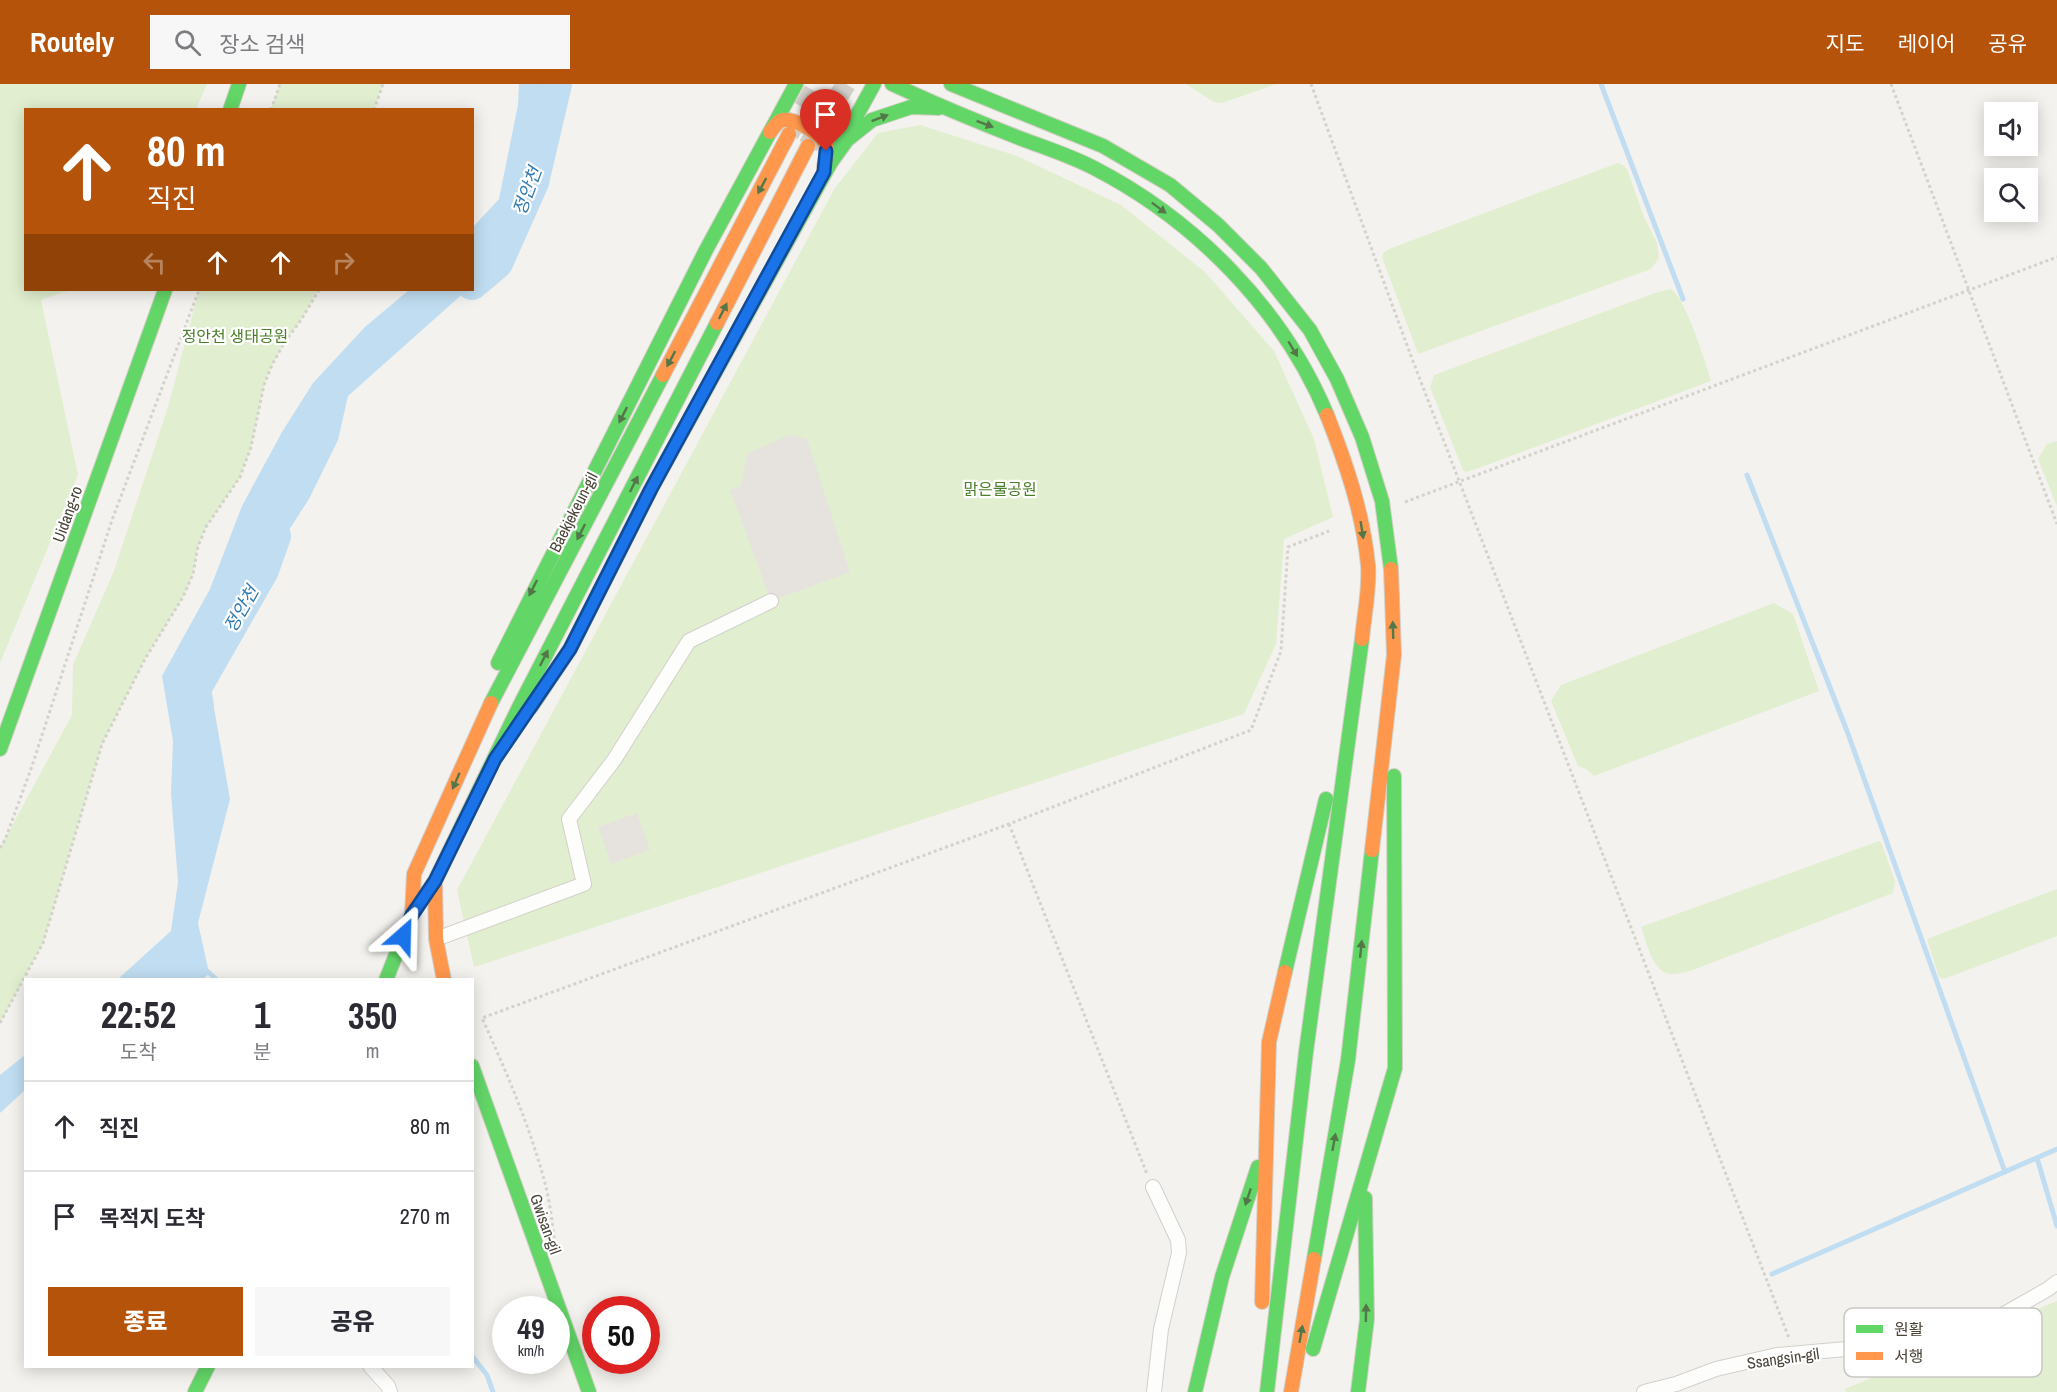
<!DOCTYPE html>
<html lang="ko">
<meta charset="utf-8">
<style>
:root{--surface:#fff;--page:#f7f7f7;--text:#2b2b33;--muted:#7c7c81;--line:#e1e1e2;--accent:#b45309}
body{margin:0;font-family:"Archivo Narrow","Noto Sans KR",sans-serif;background:var(--page);color:var(--text);height:100vh;display:flex;flex-direction:column;font-size:22px;white-space:nowrap}
*{box-sizing:border-box;margin:0}
p{font-size:20px;color:var(--muted)}
.icon{flex:none;width:33px;height:33px;fill:none;stroke:currentColor;stroke-width:2;stroke-linecap:round;stroke-linejoin:round}
.map{position:relative;flex:1;overflow:hidden}
.side{position:absolute;left:24px;top:894px;width:450px;height:390px;display:flex;flex-direction:column;background:var(--surface);border-radius:0px;box-shadow:0 3px 15px #0003}
.side>*{flex:none}
.top-card{position:absolute;left:24px;top:24px;width:450px;height:183px;border-radius:0px;box-shadow:0 3px 15px #0003;background:#b45309;color:#fff;overflow:hidden}
.controls{position:absolute;left:1984px;top:18px;display:grid;gap:12px}
.controls a{display:grid;place-items:center;width:54px;height:54px;border-radius:0px;background:var(--surface);box-shadow:0 3px 15px #0003;font-size:30px}
.speed{position:absolute;left:492px;top:1212px;display:flex;gap:12px;font-size:30px;font-weight:700;text-align:center}
.speed>*{display:grid;place-content:center;width:78px;height:78px;border-radius:50%;background:var(--surface);box-shadow:0 3px 15px #0003;line-height:1}
.speed small{font-size:15px;font-weight:400}
.speed .limit{border:9px solid #d22;background:#fff;color:#111}
.pin{position:absolute;display:grid;place-items:center;width:51px;height:51px;color:#fff;margin:-62px -26px;border-radius:50% 50% 50% 0;rotate:-45deg;box-shadow:0 0 6px #0007}
.pin .icon{rotate:45deg}
.me{position:absolute;width:66px;margin:-33px;rotate:25deg;stroke-linejoin:round;filter:drop-shadow(0 0 4px #0008)}
.turn{display:flex;align-items:center;gap:21px;height:126px;padding:0 24px;font-size:27px}
.turn .icon{width:78px;height:78px;stroke-width:2.5}
.turn b{display:block;font-size:42px;line-height:51px}
.lanes{display:flex;align-items:center;height:57px;padding:0 24px;background:#0003;justify-content:center;gap:30px;direction:ltr}
.lanes .off{opacity:.35}
.eta{display:flex;justify-content:space-evenly;align-items:center;height:102px;text-align:center}
.eta b{font-size:36px;font-weight:800;line-height:42px}
.action{display:flex;gap:12px;margin-top:auto;padding:12px 24px}
.action a{flex:1;height:69px;border-radius:0px;background:var(--accent);color:#fff;font-size:24px;font-weight:800;line-height:69px;text-align:center}
.action a+a{background:var(--page);color:var(--text)}
ul{padding:0;list-style:none}
li{display:flex;align-items:center;gap:18px;height:90px;padding:0 24px;border-top:2px solid var(--line)}
li div{flex:1}
li b{display:block;font-size:22px}
li em{font-style:normal}
header{display:flex;align-items:center;gap:36px;box-sizing:border-box;height:84px;padding:0 30px;background:var(--accent);color:#fff}
header strong{font-size:28px}
nav{display:flex;gap:33px;margin-inline-start:auto;font-size:21px}
.search{width:420px;height:54px;background:var(--page);display:flex;align-items:center;gap:15px;box-sizing:border-box;padding:0 21px;border-radius:0px;color:var(--muted);font-size:22px}
.map>svg:first-child{display:block}
.green{fill:#e1eecf}
.parking{fill:#e6e3df}
.water{fill:#c0ddf1}
.lines{fill:none;stroke-linecap:round;stroke-linejoin:round}
.stream{stroke:#c0ddf1;stroke-width:5}
.river{stroke:#c0ddf1;stroke-width:32}
.secondary-tunnel{stroke:#d2cfca;stroke-width:20;stroke-dasharray:20 10;stroke-linecap:butt}
.street-casing{stroke:#d2d0cb;stroke-width:16}
.fast-casing{stroke:#d3cfc5;stroke-width:16}
.slow-casing{stroke:#d3cfc5;stroke-width:16}
.path{stroke:#d3d2cc;stroke-width:3;stroke-dasharray:3 3;stroke-linecap:butt}
.street{stroke:#fdfdfc;stroke-width:14}
.fast{stroke:#63d668;stroke-width:14}
.slow{stroke:#ff974d;stroke-width:14}
.oneway{fill:#537749}
.route-casing{stroke:#114b97;stroke-width:15}
.route{stroke:#1a73e8;stroke-width:10}
.labels{text-anchor:middle;dominant-baseline:central;stroke-width:4.5;stroke-linejoin:round;paint-order:stroke}
.park-label{font-size:16px;fill:#4a7f2a;stroke:#fff}
.street-label{font-size:16px;fill:#4b4439;stroke:#fff}
.water-label{font-size:18px;font-style:italic;fill:#2e7ab2;stroke:#fff}
.key{fill:#fff;stroke:#c9c7c4;stroke-width:1.5}
.key-label{font-size:16px;fill:#4b4439}
</style>
<header>
<strong>Routely</strong>
<div class="search"><svg class="icon" aria-label="search" viewBox="0 0 24 24"><circle cx="10" cy="10" r="6"/><path d="M15 15l6 6"/></svg>장소 검색</div>
<nav><a>지도</a><a>레이어</a><a>공유</a></nav>
</header>
<div class="map">
<svg width="2057" height="1308" viewBox="0 0 2057 1308">
<rect width="100%" height="100%" fill="#f4f2ee"/>
<g class="green">
<polygon points="0,0 207,0 196,25 26,26 26,206 70,206 41,216 78,391 0,579"/>
<polygon points="280,0 383,0 374,25 271,25"/>
<polygon points="1186,0 1276,0 1222,19 1214,18"/>
<polygon points="920,41 1017,72 1121,121 1205,188 1274,267 1314,355 1333,433 1284,455 1276,560 1244,630 474,883 457,806 835,104 878,49"/>
<polygon points="1618,79 1623,81 1627,85 1644,133 1657,159 1659,174 1651,185 1418,270 1382,173 1384,168 1389,165"/>
<path d="M1671,205C1685,213 1706,280 1711,297L1479,384L1466,388L1463,386L1430,303L1434,291L1655,209Z"/>
<polygon points="199,206 319,206 301,236 284,259 272,281 264,301 251,363 240,393 206,443 198,462 193,490 183,513 145,575 102,660 43,859 0,939 0,764 72,631 73,581 114,487 168,323"/>
<polygon points="2057,357 2057,422 2038,375 2047,360"/>
<polygon points="1774,519 1793,530 1819,607 1594,692 1586,685 1578,682 1551,617 1561,601"/>
<path d="M1879,757L1882,760L1895,798L1893,809L1690,887C1684,888 1677,890 1670,890C1653,889 1646,857 1641,843Z"/>
<polygon points="2057,805 2057,852 1944,895 1939,893 1927,855"/>
<polygon points="2057,1217 2057,1308 1846,1308 1845,1305"/>
</g>
<g class="parking">
<polygon points="789,351 807,355 850,488 771,517 730,406 741,402 747,370"/>
<polygon points="637,729 650,766 611,780 598,743"/>
</g>
<g class="water">
<polygon points="519,0 567,0 533,98 497,179 473,201 473,143 499,115 518,21"/>
<polygon points="409,206 467,206 348,312 338,356 309,415 263,486 207,584 230,715 198,839 209,889 204,895 118,895 171,847 178,798 171,709 173,657 162,592 210,505 242,422 282,348 313,299 365,243"/>
<polygon points="25,971 25,1006 0,1029 0,991"/>
</g>
<g class="lines">
<g class="stream">
<polyline points="1601,0 1683,215"/>
<polyline points="1747,391 1847,647 2005,1088"/>
<polyline points="205,885 217,896"/>
<polyline points="2037,1074 2057,1142"/>
<polyline points="1772,1190 2057,1065"/>
<polyline points="472,1272 487,1291 493,1308"/>
</g>
<g class="river">
<polyline points="472,200 497,179 533,98 556,0"/>
<polyline points="198,622 195,605 263,486 275,452"/>
</g>
<g class="secondary-tunnel">
<polyline points="789,50 817,0"/>
<polyline points="808,62 846,0"/>
</g>
<g class="street-casing">
<g id="street">
<polyline points="436,855 584,800 569,735 614,676 689,557 771,517"/>
<polyline points="1153,1103 1178,1156 1179,1169 1161,1245 1154,1308"/>
<polyline points="370,1282 388,1302 390,1308"/>
<polyline points="1644,1308 1676,1300 1716,1285 1777,1271 1892,1261 1952,1248 1997,1234 2048,1205 2057,1198"/>
</g>
</g>
<g class="fast-casing">
<g id="fast">
<path d="M892,0C935,20 978,38 1022,55C1046,64 1071,72 1094,84C1195,136 1283,225 1327,331"/>
<polyline points="951,0 1103,62 1170,101 1218,141 1261,184 1310,246 1337,295 1362,353 1382,417 1391,485"/>
<polyline points="230,26 239,0"/>
<polyline points="824,88 847,56 872,36 911,23 939,24"/>
<polyline points="498,579 706,166 796,0"/>
<polyline points="491,619 663,291"/>
<polyline points="531,623 570,565 651,405 874,0"/>
<polyline points="0,665 165,206"/>
<polyline points="1285,888 1326,715"/>
<polyline points="386,896 412,830 435,797 519,623 717,239"/>
<polyline points="472,982 589,1308"/>
<polyline points="1314,1175 1348,976 1372,766"/>
<polyline points="1313,1265 1395,984 1394,692"/>
<polyline points="195,1308 208,1282"/>
<polyline points="1195,1308 1222,1193 1258,1083"/>
<polyline points="1267,1308 1306,968 1362,555"/>
<polyline points="1358,1308 1367,1235 1365,1114"/>
</g>
</g>
<g class="slow-casing">
<g id="slow">
<path d="M770,48C773,45 776,39 780,37C790,31 820,49 825,59C829,66 825,76 824,83"/>
<polyline points="717,239 808,62"/>
<polyline points="663,291 789,50"/>
<path d="M1327,331C1346,379 1363,429 1368,481C1370,505 1364,531 1362,555"/>
<polyline points="1372,766 1394,571 1391,485"/>
<polyline points="435,797 436,855 444,896"/>
<polyline points="412,830 414,790 491,619"/>
<polyline points="1262,1218 1269,958 1285,888"/>
<polyline points="1291,1308 1314,1175"/>
</g>
</g>
<g class="path">
<polyline points="1311,0 1411,272 1789,1254"/>
<polyline points="1891,0 2057,440"/>
<polyline points="271,26 280,0"/>
<polyline points="374,26 383,0"/>
<polyline points="1405,418 2057,173"/>
<polyline points="1009,740 1147,1090"/>
<polyline points="0,764 5,756 32,682 112,436 199,206"/>
<polyline points="0,939 43,859 102,660 145,575 183,513 193,490 198,462 206,443 240,393 251,363 264,301 272,281 284,259 301,236 319,206"/>
<path d="M554,1154C552,1137 550,1119 546,1103C531,1045 507,989 482,934L1009,740L1251,646L1281,567L1288,463L1329,447"/>
</g>
<use href="#street" class="street"/>
<use href="#fast" class="fast"/>
<use href="#slow" class="slow"/>
</g>
<defs><path id="oneway-solid" d="M-6-.8H1V-3.2L6.5 0L1 3.2V.8H-6Z" transform="scale(1.5)"/></defs>
<g class="oneway">
<use href="#oneway-solid" transform="translate(880 34) rotate(-21)"/>
<use href="#oneway-solid" transform="translate(985 40) rotate(21)"/>
<use href="#oneway-solid" transform="translate(762 102) rotate(118)"/>
<use href="#oneway-solid" transform="translate(1159 124) rotate(37)"/>
<use href="#oneway-solid" transform="translate(723 227) rotate(-63)"/>
<use href="#oneway-solid" transform="translate(1293 265) rotate(59)"/>
<use href="#oneway-solid" transform="translate(671 275) rotate(118)"/>
<use href="#oneway-solid" transform="translate(623 331) rotate(117)"/>
<use href="#oneway-solid" transform="translate(634 400) rotate(-63)"/>
<use href="#oneway-solid" transform="translate(1362 446) rotate(81)"/>
<use href="#oneway-solid" transform="translate(581 448) rotate(117)"/>
<use href="#oneway-solid" transform="translate(533 504) rotate(117)"/>
<use href="#oneway-solid" transform="translate(1393 546) rotate(-92)"/>
<use href="#oneway-solid" transform="translate(544 574) rotate(-63)"/>
<use href="#oneway-solid" transform="translate(456 697) rotate(114)"/>
<use href="#oneway-solid" transform="translate(1361 865) rotate(-84)"/>
<use href="#oneway-solid" transform="translate(1334 1058) rotate(-80)"/>
<use href="#oneway-solid" transform="translate(1248 1113) rotate(108)"/>
<use href="#oneway-solid" transform="translate(1366 1229) rotate(-89)"/>
<use href="#oneway-solid" transform="translate(1301 1250) rotate(-80)"/>
</g>
<g class="lines">
<g class="route-casing">
<polyline id="route" points="403,852 412,831 435,797 495,675 570,565 651,405 824,88 826,67"/>
</g>
<use href="#route" class="route"/>
</g>
<g class="labels">
<g class="park-label">
<text x="235" y="252">정안천 생태공원</text>
<text x="1000" y="405">맑은물공원</text>
</g>
<g class="street-label">
<text transform="translate(573 428) rotate(-63)">Baekjekeun-gil</text>
<text transform="translate(67 430) rotate(-70)">Uidang-ro</text>
<text transform="translate(546 1140) rotate(70)">Gwisan-gil</text>
<text transform="translate(1783 1274) rotate(-8)">Ssangsin-gil</text>
</g>
<g class="water-label">
<text transform="translate(527 107) rotate(-70)">정안천</text>
<text transform="translate(241 525) rotate(-60)">정안천</text>
</g>
</g>
<rect x="1844" y="1224" width="198" height="69" rx="9" class="key"/>
<rect x="1856" y="1241" width="27" height="8" fill="#63d668"/>
<rect x="1856" y="1268" width="27" height="8" fill="#ff974d"/>
<g class="key-label">
<text x="1894" y="1251">원활</text>
<text x="1894" y="1278">서행</text>
</g>
</svg>
<div class="controls">
<a><svg class="icon" aria-label="sound" viewBox="0 0 24 24"><path d="M4 9h4l5-4v14l-5-4H4zM17 9q2 3 0 6"/></svg></a>
<a><svg class="icon" aria-label="search" viewBox="0 0 24 24"><circle cx="10" cy="10" r="6"/><path d="M15 15l6 6"/></svg></a>
</div>
<div class="speed"><div>49<small>km/h</small></div><div class="limit">50</div></div>
<div class="pin" style="left:826px;top:67px;background:#d93025"><svg class="icon" aria-label="arrive" viewBox="0 0 24 24"><path d="M6 21V4h12l-3 4 3 4H6"/></svg></div>
<svg class="me" style="left:403px;top:852px" viewBox="-20 -20 40 40"><path d="M0-17L14 15 0 8-14 15z" fill="#1a73e8" stroke="#fff" stroke-width="4"/></svg>
<div class="top-card">
<div class="turn"><svg class="icon" aria-label="ahead" viewBox="0 0 24 24"><path d="M12 20V5M6 11l6-6 6 6"/></svg><div><b>80 m</b>직진</div></div>
<div class="lanes"><svg class="icon off" aria-label="left" viewBox="0 0 24 24"><path d="M17 20v-9H6M10 6l-5 5 5 5"/></svg><svg class="icon" aria-label="ahead" viewBox="0 0 24 24"><path d="M12 20V5M6 11l6-6 6 6"/></svg><svg class="icon" aria-label="ahead" viewBox="0 0 24 24"><path d="M12 20V5M6 11l6-6 6 6"/></svg><svg class="icon off" aria-label="right" viewBox="0 0 24 24"><path d="M7 20v-9h11M14 6l5 5-5 5"/></svg></div>
</div>
<section class="side">
<div class="eta">
<div><b>22:52</b><p>도착</p></div>
<div><b>1</b><p>분</p></div>
<div><b>350</b><p>m</p></div>
</div>
<ul>
<li><svg class="icon" aria-label="ahead" viewBox="0 0 24 24"><path d="M12 20V5M6 11l6-6 6 6"/></svg><div><b>직진</b></div><em>80 m</em></li>
<li><svg class="icon" aria-label="arrive" viewBox="0 0 24 24"><path d="M6 21V4h12l-3 4 3 4H6"/></svg><div><b>목적지 도착</b></div><em>270 m</em></li>
</ul>
<div class="action"><a>종료</a><a>공유</a></div>
</section>
</div>
